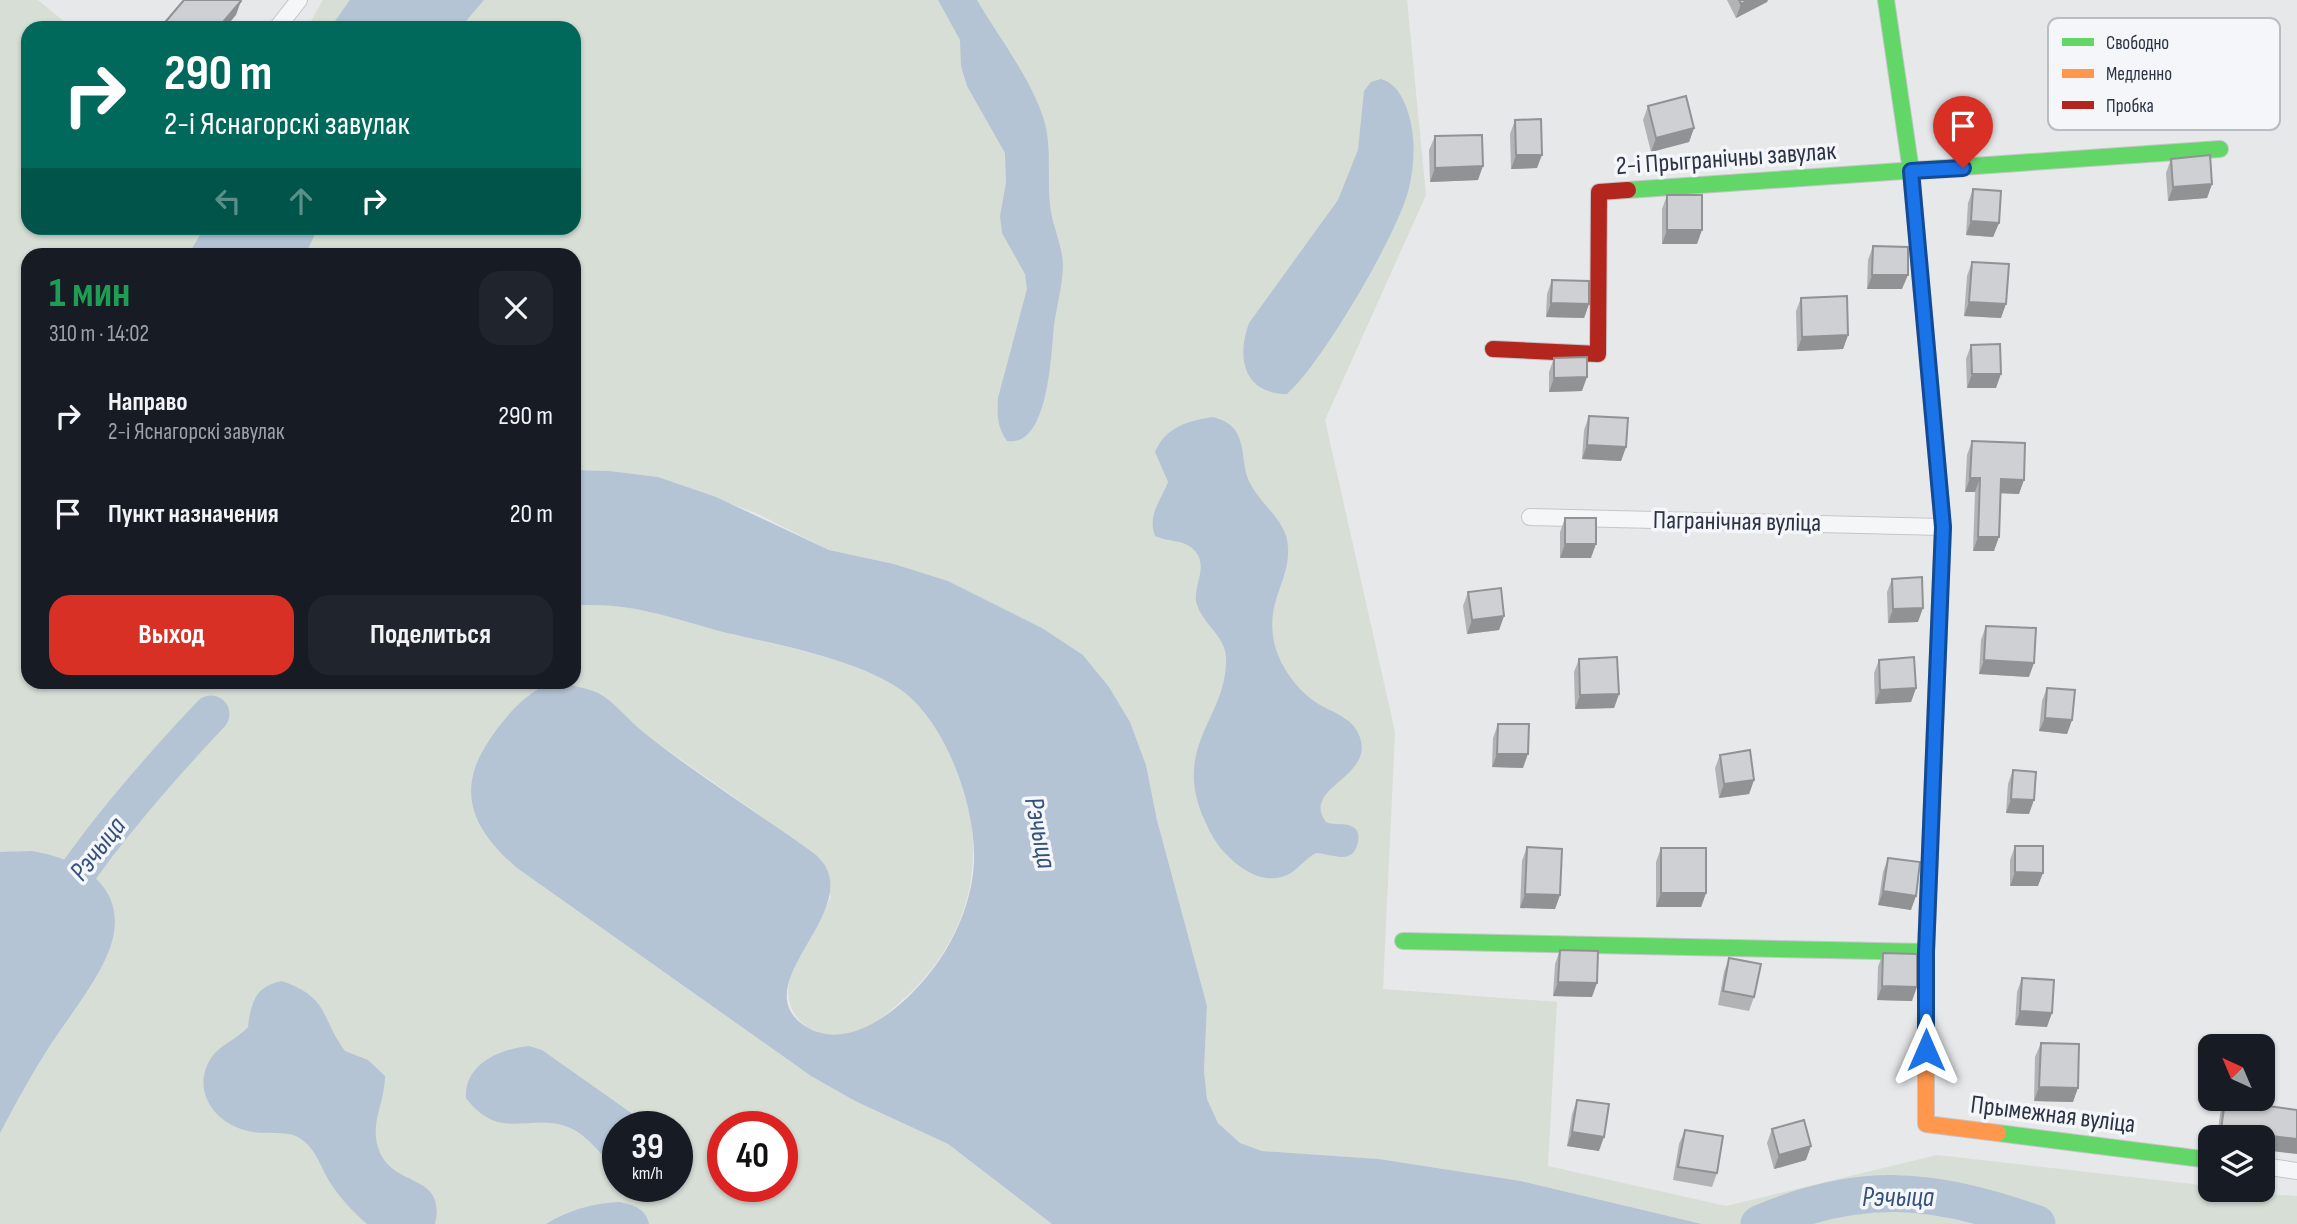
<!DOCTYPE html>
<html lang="ru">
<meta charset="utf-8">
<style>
:root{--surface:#171b24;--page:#20242c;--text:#f1f3f6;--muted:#9ea1a6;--accent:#d93025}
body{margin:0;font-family:"Sofia Sans Condensed",sans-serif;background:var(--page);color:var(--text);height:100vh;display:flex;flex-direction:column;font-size:26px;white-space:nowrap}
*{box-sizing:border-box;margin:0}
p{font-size:23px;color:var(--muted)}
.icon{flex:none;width:38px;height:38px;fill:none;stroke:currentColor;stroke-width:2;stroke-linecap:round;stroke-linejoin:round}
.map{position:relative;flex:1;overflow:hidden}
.side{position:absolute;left:21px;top:248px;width:560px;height:441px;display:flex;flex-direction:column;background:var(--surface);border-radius:21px;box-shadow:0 2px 5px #0004}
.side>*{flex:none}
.hud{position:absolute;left:21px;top:21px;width:560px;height:214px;border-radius:21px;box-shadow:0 2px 5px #0004;background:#00695c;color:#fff;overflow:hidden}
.needle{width:46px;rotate:316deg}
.controls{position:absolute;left:2198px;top:1034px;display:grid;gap:14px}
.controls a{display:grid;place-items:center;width:77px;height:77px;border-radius:14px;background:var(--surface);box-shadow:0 2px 5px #0004;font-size:35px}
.speed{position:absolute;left:602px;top:1111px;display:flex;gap:14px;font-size:35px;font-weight:700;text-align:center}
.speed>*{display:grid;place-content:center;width:91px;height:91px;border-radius:50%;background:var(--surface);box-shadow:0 2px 5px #0004;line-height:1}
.speed small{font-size:18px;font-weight:400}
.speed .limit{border:10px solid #d22;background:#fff;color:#111}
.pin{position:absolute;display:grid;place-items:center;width:60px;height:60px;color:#fff;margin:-72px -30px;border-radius:50% 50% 50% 0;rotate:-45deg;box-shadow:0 0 7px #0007}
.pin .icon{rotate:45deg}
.me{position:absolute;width:77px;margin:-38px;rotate:0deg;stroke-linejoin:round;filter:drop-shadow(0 0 5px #0008)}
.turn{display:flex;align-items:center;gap:24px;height:147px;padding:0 28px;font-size:32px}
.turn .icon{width:91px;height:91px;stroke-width:2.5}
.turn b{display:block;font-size:49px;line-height:60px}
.lanes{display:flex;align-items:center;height:66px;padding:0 28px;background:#0003;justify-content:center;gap:35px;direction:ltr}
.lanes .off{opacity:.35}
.round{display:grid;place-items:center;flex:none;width:74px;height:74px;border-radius:21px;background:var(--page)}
.overview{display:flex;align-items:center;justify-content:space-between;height:119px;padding:0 28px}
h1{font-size:42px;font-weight:700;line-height:52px;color:#1e9e55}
.primary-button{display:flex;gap:14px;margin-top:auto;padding:14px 28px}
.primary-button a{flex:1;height:80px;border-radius:21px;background:var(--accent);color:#fff;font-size:28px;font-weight:700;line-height:80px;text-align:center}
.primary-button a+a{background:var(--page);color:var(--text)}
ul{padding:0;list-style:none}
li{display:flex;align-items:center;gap:21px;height:98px;padding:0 28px}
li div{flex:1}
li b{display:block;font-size:26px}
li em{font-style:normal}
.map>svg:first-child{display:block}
.green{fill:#d6ded6;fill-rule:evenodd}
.water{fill:#b4c4d5}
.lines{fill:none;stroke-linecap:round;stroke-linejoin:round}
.river{stroke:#b4c4d5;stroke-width:37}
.street-casing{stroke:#c4c6c8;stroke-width:18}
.fast-casing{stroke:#c4c6c8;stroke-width:18}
.slow-casing{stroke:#c4c6c8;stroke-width:18}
.jam-casing{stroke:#c4c6c8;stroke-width:18}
.street{stroke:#f5f6f7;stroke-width:16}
.fast{stroke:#63d668;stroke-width:16}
.slow{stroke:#ff974d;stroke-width:16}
.jam{stroke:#b3261e;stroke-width:16}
.wall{fill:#b1b3b5}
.shaded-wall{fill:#909294}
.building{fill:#ced0d3;stroke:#909294;stroke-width:2}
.route-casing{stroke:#114b97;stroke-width:18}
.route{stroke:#1a73e8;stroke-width:12}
.labels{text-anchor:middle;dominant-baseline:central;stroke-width:7;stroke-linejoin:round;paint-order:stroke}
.street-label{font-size:26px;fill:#2b3445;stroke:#f4f6f9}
.water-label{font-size:28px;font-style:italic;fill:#34527a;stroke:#f4f6f9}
.key{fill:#f4f6f9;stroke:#b8bcc3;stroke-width:2}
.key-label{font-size:19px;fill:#2b3445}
</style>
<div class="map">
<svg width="2297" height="1224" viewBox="0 0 2297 1224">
<rect width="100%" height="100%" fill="#e6e8ea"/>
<path class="green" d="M0,0H38L72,28H28V228H574V28H307L323,0H1407L1426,195L1325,420L1395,732L1383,989L1557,1002L1548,1166L1726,1206L1937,1155L2210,1186V1190L2297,1196V1224H1702L1521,1181L1379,1159L1262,1151L1240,1143L1218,1123L1207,1099L1204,1071L1207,1006L1157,820L1146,765L1130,722L1109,687L1083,655L1042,628L948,581L894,564L829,550L756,513L658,477L610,471L574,470V256H28V682H574V605C590,605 606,605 622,607C654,611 688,622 719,631C770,644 877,662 913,699C948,735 972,794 973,843C975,902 952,953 909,994C893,1008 875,1027 854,1034C814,1045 776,1013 792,973C802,947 818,922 831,897L815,854L642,732L599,694L517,868L811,1076L855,1101L948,1144L1052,1224H0ZM618,1127H677V1186H618ZM723,1127H782V1186H723Z"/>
<g class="water">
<polygon points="350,0 484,0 460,28 330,28"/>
<path d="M938,0H977C999,38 1031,78 1044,120C1052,147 1047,177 1050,205C1052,226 1063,246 1063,267C1062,287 1057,306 1054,325C1051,353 1049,448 1007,441C997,427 997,414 998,398L1027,289L1025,274L1002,233L1000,216L1006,183L1005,153L967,86L961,66L960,40Z"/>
<path d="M1381,79C1396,84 1401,94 1407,109C1416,135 1415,162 1409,188C1399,232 1321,365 1287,394C1244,394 1236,358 1249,323L1338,200L1358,150L1364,91L1371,82Z"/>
<polygon points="204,228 318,228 305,255 188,255"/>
<path d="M1213,417C1222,420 1229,422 1235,430C1246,445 1241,468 1251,485C1262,506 1287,521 1288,547C1290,583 1264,601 1275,646C1281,667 1296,688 1314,701C1331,713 1356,717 1361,741C1370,778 1301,789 1326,822C1334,826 1346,822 1353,827C1359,830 1359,837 1358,842C1353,866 1333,854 1316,853C1306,858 1300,867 1291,873C1266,887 1242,871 1225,853C1214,842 1207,826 1201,812C1175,742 1228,716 1226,657C1225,635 1200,622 1196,601C1194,584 1209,565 1194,550C1184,539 1167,542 1155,536C1147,514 1161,501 1168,482L1155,452C1166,427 1187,421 1213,417Z"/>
<path d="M574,470L610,471L658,477L716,497L829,550L894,564L948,581L1042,628L1083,655L1109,687L1130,722L1146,765L1157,820L1207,1006L1204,1071L1207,1099L1218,1123L1240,1143L1262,1151L1379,1159L1521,1181L1702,1224H1052L948,1144L855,1101L811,1076L517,868C487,842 461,810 475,768C483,742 527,683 556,684C569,684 587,688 598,693C614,701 628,720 642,731C697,775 758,813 815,854C874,905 740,983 805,1026C856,1059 923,990 947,948C960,926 970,899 973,874C980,819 952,737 912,699C873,661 772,644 719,631C687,622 654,611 622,607C606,605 590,605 574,605Z"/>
<path d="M32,851C74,858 122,881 114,932C109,968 71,1013 51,1044C32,1073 16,1103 0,1133V852Z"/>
<path d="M282,981C330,998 320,1017 345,1051L368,1060L385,1076C385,1103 369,1124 379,1150C393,1189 447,1172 435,1224H367C353,1212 341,1199 331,1184C320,1167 316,1146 296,1136C284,1131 267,1134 253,1132C216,1127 187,1089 214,1054C223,1044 238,1038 248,1027C251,1003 255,986 282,981Z"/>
<path d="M529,1046L542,1050L651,1127H618V1170C600,1156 590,1136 568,1127C530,1112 500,1143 466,1098C464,1064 500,1049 529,1046Z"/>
<path d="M619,1202C634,1205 645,1208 649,1224H546C569,1210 593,1203 619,1202Z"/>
</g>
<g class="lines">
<g class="river">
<path d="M0,995C61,885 125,805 211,714"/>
<path d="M1759,1224C1860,1180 1935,1187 2037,1224"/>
</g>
<g class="street-casing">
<g id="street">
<polyline points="277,28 299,0"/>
<polyline points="1530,517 1943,527"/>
<polyline points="2263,1166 2297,1171"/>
</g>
</g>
<g class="fast-casing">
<g id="fast">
<polyline points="1886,0 1911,171 1943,527 1934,752"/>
<polyline points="1628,190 2220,149"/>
<polyline points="1403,941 1926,952"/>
<polyline points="1998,1133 2210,1160"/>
</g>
</g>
<g class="slow-casing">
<polyline id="slow" points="1934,752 1926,952 1926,1124 1998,1133"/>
</g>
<g class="jam-casing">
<polyline id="jam" points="1493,349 1598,354 1599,192 1628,190"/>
</g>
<use href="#street" class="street"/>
<use href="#fast" class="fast"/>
<use href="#slow" class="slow"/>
<use href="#jam" class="jam"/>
</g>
<g class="wall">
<polygon points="1727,0 1768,0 1767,2 1736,18"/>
<polygon points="2124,75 2164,97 2159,111 2121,115 2119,89"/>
<polygon points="1648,106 1694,128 1689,142 1651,152 1643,120"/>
<polygon points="1515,120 1537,168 1511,169 1510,134"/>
<polygon points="1435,136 1478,180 1430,182 1429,150"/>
<polygon points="2171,159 2212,184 2207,198 2168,201 2166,173"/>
<polygon points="1973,189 1999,223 1993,237 1966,235 1968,203"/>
<polygon points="1667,195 1697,244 1662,244 1662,209"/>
<polygon points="1873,246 1902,289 1867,289 1868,260"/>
<polygon points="1972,262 2001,318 1964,316 1967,276"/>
<polygon points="1552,280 1589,304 1584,318 1546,317 1547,294"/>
<polygon points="1801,298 1848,335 1843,349 1797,351 1796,311"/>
<polygon points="1971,345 1996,388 1967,388 1966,359"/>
<polygon points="1554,358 1582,391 1549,392 1549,372"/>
<polygon points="1589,416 1626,447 1621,461 1582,459 1584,430"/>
<polygon points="1972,441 2019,494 2001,493 1994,551 1973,551 1975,492 1965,492 1967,455"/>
<polygon points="1565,518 1591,558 1560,558 1560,532"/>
<polygon points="1892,579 1918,622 1888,623 1887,592"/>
<polygon points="1468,592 1504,616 1499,630 1467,634 1463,606"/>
<polygon points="1986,626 2029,677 1979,674 1981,640"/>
<polygon points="1579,659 1619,694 1614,708 1575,709 1574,672"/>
<polygon points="1879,660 1916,688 1911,702 1875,704 1874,673"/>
<polygon points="2047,688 2072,720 2067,734 2039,731 2042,701"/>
<polygon points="1498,724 1523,768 1492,767 1493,738"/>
<polygon points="1720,755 1754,780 1749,794 1719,798 1715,768"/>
<polygon points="2013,770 2029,814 2006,813 2008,784"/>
<polygon points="2015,846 2038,886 2010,886 2010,860"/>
<polygon points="1527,847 1560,895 1555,909 1520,908 1522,861"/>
<polygon points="1661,848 1706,893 1701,907 1656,907 1656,862"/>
<polygon points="1888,858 1911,910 1878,905 1883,872"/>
<polygon points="1560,950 1592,997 1553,996 1555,964"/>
<polygon points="1883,953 1912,1001 1877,1000 1878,967"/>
<polygon points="1729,958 1754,997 1749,1011 1718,1005 1724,972"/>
<polygon points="2022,978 2047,1027 2015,1025 2017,992"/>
<polygon points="2041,1043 2073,1102 2034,1101 2035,1057"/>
<polygon points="1577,1100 1599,1151 1567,1146 1572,1114"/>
<polygon points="2225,1100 2263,1138 2217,1138 2220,1114"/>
<polygon points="1772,1129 1806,1160 1774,1169 1767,1143"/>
<polygon points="1685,1130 1717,1173 1712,1187 1673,1180 1679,1144"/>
</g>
<g class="shaded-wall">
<polygon points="1749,0 1768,0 1767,2 1736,18 1741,4"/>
<polygon points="241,1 236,15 225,28 218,28"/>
<polygon points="2164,97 2159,111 2121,115 2126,101"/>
<polygon points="1694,128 1689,142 1651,152 1656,138"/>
<polygon points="1516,155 1542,155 1537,168 1511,169"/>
<polygon points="1483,166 1478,180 1430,182 1435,168"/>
<polygon points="2212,184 2207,198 2168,201 2173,187"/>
<polygon points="1971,221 1999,223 1993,237 1966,235"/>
<polygon points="1667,230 1702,230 1697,244 1662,244"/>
<polygon points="1872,275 1908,275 1902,289 1867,289"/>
<polygon points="1969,302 2006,304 2001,318 1964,316"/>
<polygon points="1551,303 1589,304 1584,318 1546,317"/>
<polygon points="1848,335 1843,349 1797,351 1802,337"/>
<polygon points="1972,374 2001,374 1996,388 1967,388"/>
<polygon points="1587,377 1582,391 1549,392 1554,378"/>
<polygon points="1587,445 1626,447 1621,461 1582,459"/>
<polygon points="1970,478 1980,478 1975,492 1965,492"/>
<polygon points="2001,479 2024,480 2019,494 1996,493"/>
<polygon points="1978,537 1999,537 1994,551 1973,551"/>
<polygon points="1565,544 1596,544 1591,558 1560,558"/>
<polygon points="1923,608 1918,622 1888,623 1893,609"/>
<polygon points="1504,616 1499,630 1467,634 1472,620"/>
<polygon points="1984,660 2034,663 2029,677 1979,674"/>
<polygon points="1916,688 1911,702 1875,704 1880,690"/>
<polygon points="1619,694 1614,708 1575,709 1580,695"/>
<polygon points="2045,718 2072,720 2067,734 2039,731"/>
<polygon points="1497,754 1528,754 1523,768 1492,767"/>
<polygon points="1754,780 1749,794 1719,798 1724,784"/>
<polygon points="2011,799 2034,800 2029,814 2006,813"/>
<polygon points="2015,872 2043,873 2038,886 2010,886"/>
<polygon points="1883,891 1916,896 1911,910 1878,905"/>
<polygon points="1661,893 1706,893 1701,907 1656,907"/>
<polygon points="1525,894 1560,895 1555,909 1520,908"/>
<polygon points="1558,982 1597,983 1592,997 1553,996"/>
<polygon points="1882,986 1917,987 1912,1001 1877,1000"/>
<polygon points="2020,1011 2052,1013 2047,1027 2015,1025"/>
<polygon points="2039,1087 2078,1088 2073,1102 2034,1101"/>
<polygon points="2221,1130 2297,1139 2297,1154 2263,1150 2263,1138 2218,1138"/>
<polygon points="1572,1132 1604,1137 1599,1151 1567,1146"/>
<polygon points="1811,1146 1806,1160 1774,1169 1779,1155"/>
</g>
<g class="building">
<polygon points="184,0 240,0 241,1 218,28 162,28 161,27"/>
<polygon points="1739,0 1749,0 1741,4"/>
<polygon points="1686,96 1694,128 1656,138 1648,106"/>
<polygon points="1541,119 1542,155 1516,155 1515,120"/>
<polygon points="1482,135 1483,166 1435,168 1435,136"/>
<polygon points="2210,155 2212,184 2173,187 2171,159"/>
<polygon points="1973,189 2001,191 1999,223 1971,221"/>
<rect x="1667" y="195" width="35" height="35"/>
<polygon points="1873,246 1908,247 1908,275 1872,275"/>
<polygon points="1972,262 2009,264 2006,304 1969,302"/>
<polygon points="1552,280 1589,281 1589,304 1551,303"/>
<polygon points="1847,296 1848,335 1802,337 1801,298"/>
<polygon points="2000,344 2001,374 1972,374 1971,345"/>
<polygon points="1587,357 1587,377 1554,378 1554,358"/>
<polygon points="1589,416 1628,418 1626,447 1587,445"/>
<polygon points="1972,441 2025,443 2024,480 2001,479 1999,537 1978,537 1980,478 1970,478"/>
<rect x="1565" y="518" width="31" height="26"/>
<polygon points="1922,577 1923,608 1893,609 1892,579"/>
<polygon points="1501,588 1504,616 1472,620 1468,592"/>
<polygon points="1986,626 2036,628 2034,663 1984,660"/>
<polygon points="1617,657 1619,694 1580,695 1579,659"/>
<polygon points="1914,657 1916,688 1880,690 1879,660"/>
<polygon points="2047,688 2075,690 2072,720 2045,718"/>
<polygon points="1498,724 1529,724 1528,754 1497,754"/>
<polygon points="1750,750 1754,780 1724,784 1720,755"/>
<polygon points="2013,770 2036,772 2034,800 2011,799"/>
<polygon points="2015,846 2043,846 2043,873 2015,872"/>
<polygon points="1527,847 1562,849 1560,895 1525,894"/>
<rect x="1661" y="848" width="45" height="45"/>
<polygon points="1888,858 1920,862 1916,896 1883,891"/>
<polygon points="1560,950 1598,951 1597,983 1558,982"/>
<polygon points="1883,953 1917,954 1917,987 1882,986"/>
<polygon points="1729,958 1761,964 1754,997 1723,991"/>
<polygon points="2022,978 2054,980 2052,1013 2020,1011"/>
<polygon points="2041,1043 2079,1044 2078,1088 2039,1087"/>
<polygon points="1577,1100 1609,1104 1604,1137 1572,1132"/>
<polygon points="2225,1100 2297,1110 2297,1139 2221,1130"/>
<polygon points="1804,1120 1811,1146 1779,1155 1772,1129"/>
<polygon points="1685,1130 1723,1136 1717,1173 1678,1167"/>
</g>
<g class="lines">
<g class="route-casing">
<polyline id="route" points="1926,1050 1926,952 1943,527 1911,171 1963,168"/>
</g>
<use href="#route" class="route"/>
</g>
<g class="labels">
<g class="street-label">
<text transform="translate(1726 159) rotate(-4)">2-і Прыгранічны завулак</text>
<text transform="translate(1737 522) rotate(1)">Пагранічная вуліца</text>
<text transform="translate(2053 1115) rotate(7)">Прымежная вуліца</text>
</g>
<g class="water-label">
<text transform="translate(1040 833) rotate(79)">Рэчыца</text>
<text transform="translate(98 849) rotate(-52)">Рэчыца</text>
<text x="1898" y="1197">Рэчыца</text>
</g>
</g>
<rect x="2048" y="18" width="232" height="112" rx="10" class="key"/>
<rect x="2062" y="38" width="32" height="8" fill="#63d668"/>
<rect x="2062" y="69" width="32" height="9" fill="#ff974d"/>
<rect x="2062" y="101" width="32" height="8" fill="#b3261e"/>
<g class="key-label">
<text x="2106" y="49">Свободно</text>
<text x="2106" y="80">Медленно</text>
<text x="2106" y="112">Пробка</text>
</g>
</svg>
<div class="controls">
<a><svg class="needle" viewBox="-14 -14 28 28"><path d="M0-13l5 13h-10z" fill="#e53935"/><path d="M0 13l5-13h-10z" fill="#9ea1a6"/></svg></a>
<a><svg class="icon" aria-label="layers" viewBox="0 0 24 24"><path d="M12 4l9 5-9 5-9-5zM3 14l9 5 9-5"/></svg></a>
</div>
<div class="speed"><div>39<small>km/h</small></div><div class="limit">40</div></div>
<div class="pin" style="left:1963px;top:168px;background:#d93025"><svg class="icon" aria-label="arrive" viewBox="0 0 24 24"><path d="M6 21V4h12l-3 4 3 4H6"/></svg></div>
<svg class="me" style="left:1926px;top:1050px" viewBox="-20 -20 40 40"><path d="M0-17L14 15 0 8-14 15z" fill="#1a73e8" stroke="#fff" stroke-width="4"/></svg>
<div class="hud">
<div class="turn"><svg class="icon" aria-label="right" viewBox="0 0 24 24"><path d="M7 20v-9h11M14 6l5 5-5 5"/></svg><div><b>290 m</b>2-і Яснагорскі завулак</div></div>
<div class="lanes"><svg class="icon off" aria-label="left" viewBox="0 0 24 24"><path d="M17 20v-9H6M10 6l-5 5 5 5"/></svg><svg class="icon off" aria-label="ahead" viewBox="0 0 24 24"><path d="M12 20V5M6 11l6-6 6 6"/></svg><svg class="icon" aria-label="right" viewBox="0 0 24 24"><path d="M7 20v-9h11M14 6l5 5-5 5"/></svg></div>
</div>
<section class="side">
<div class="overview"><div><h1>1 мин</h1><p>310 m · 14:02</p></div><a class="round"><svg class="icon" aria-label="close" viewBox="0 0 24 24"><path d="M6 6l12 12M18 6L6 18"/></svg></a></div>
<ul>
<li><svg class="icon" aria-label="right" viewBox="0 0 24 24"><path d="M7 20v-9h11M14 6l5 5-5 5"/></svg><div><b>Направо</b><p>2-і Яснагорскі завулак</p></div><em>290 m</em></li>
<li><svg class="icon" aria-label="arrive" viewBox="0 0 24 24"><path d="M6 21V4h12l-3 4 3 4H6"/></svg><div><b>Пункт назначения</b></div><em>20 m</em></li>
</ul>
<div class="primary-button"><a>Выход</a><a>Поделиться</a></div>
</section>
</div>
